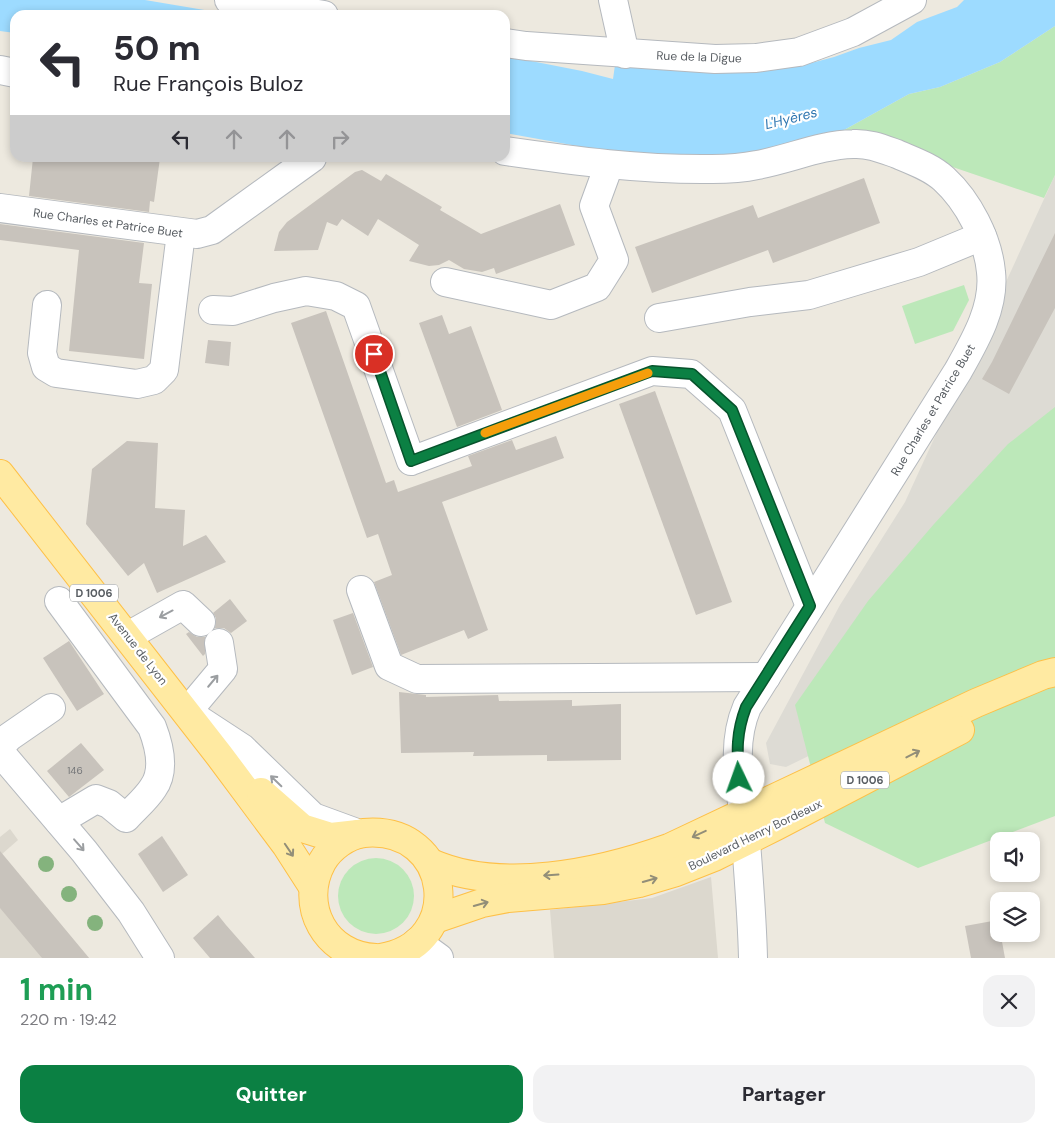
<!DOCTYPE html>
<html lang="fr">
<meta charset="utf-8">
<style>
:root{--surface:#fff;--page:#f2f2f3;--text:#2b2b33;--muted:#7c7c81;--accent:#0b8043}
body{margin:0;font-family:"DM Sans",sans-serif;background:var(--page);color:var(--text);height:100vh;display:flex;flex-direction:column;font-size:19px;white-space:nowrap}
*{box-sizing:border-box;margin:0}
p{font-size:16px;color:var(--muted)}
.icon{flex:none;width:28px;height:28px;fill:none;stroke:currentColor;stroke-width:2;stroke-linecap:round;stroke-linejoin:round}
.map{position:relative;height:958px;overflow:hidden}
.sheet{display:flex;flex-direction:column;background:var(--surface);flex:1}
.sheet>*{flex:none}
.guide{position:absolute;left:10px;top:10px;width:500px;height:152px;border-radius:15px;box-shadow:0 2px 8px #0003;background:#fff;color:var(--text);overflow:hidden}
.tools{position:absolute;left:990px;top:832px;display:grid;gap:10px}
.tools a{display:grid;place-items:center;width:50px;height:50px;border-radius:10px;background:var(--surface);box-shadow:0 2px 8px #0003;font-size:25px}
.pin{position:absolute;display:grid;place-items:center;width:42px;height:42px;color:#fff;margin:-21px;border:2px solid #fff;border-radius:50%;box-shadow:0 1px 5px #0007}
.me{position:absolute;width:55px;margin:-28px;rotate:357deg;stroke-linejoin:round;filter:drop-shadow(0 0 4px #0008)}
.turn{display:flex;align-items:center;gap:18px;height:105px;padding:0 20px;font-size:22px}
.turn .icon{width:65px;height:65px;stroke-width:2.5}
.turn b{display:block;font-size:35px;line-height:42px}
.lanes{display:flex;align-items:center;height:48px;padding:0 20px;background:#0003;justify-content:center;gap:25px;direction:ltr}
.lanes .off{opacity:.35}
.round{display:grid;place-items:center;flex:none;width:52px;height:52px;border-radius:15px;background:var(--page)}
.overview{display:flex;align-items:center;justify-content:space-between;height:85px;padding:0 20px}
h1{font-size:30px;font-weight:700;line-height:38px;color:#1e9e55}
.cta{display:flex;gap:10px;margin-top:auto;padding:10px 20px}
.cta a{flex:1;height:58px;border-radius:15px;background:var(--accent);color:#fff;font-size:20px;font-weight:700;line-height:58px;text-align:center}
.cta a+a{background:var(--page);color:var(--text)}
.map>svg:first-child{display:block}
.industrial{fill:#dddbd4}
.education{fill:#dcd8ce}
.green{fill:#bce8b9}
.water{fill:#9ddbff}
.building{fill:#c8c3bc}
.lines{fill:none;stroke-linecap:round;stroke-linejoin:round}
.minor-casing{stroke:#b5b9be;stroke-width:30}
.major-casing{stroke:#fec047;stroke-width:30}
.minor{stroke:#fff;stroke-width:28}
.major{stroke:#ffeaa2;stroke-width:28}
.tree{fill:#84b37d}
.oneway{stroke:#9b9ea1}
.oneway2{stroke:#928e78}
.route-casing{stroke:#07532c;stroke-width:12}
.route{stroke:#0b8043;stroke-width:9}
.slow{stroke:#f59e0b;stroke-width:9}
.labels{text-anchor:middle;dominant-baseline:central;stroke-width:4.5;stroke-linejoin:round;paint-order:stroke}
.number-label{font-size:10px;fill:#747678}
.shield{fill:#fff;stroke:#8a8e91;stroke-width:1}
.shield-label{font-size:11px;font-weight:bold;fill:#585d62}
.street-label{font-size:12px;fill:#585d62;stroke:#fff}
.water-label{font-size:14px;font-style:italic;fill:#3077b1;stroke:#fff}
</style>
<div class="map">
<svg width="1055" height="958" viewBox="0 0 1055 958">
<rect width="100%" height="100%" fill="#ede9df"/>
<polygon class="industrial" points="1055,175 1055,648 938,693 786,767 770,764 766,743 840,605 905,502"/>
<g class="education">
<polygon points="10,829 18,840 2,854 89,958 0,958 0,837"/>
<polygon points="711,877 718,958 554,958 550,910 652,898"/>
</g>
<g class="green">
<polygon points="1055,26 1055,175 1044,198 844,130 909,94 940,87 1000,62"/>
<polygon points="964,285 969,300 953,331 915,344 902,306"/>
<polygon points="1055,407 1055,816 918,868 825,823 795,705 868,601 934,524 1008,444"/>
<circle cx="376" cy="896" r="38"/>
</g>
<g class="water">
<polygon points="0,0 145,0 234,15 15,15 15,33 0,31"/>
<polygon points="964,0 1055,0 1055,26 1000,62 940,87 909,94 844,130 773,153 695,159 609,157 583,147 505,133 505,56 582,71 613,79 615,65 774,69 800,66 834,57 859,48 891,40 917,22 957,7"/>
</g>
<g class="building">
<polygon points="33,158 160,158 154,202 150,201 149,212 29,196"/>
<polygon points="362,170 381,181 386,174 442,207 440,210 481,234 560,204 575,245 496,274 494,268 482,272 464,269 449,260 439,265 429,266 409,261 419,245 378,219 368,236 342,219 337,226 327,222 318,250 274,251 279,232 287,222 355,172"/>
<polygon points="864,178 880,223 773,263 768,250 652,293 635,247 753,205 758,218"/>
<polygon points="0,224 144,243 139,283 152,284 144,359 69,351 79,250 0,240"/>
<polygon points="1055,233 1055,308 1009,394 982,379 992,362"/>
<polygon points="326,311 386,483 394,480 398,492 472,466 468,456 512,440 516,450 556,436 564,458 442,502 488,630 468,639 464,630 401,655 374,582 392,575 378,534 367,538 291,323"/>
<polygon points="442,315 449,334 471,326 502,410 457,427 419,323"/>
<polygon points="208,340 231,342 229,366 205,363"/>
<polygon points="655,391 732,602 696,615 619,404"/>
<polygon points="127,441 158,443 155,508 185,510 183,546 206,535 226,562 157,593 144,563 128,576 86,524 92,469"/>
<polygon points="230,599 247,621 231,633 224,628 215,628 216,618 213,613"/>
<polygon points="353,613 373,667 352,675 333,620"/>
<polygon points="189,632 197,637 205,637 205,654 203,656 186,634"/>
<polygon points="69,641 104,694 77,711 43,658"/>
<polygon points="399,692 426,695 426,697 498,695 499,701 572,700 572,706 621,704 621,760 547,761 547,755 473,756 474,752 401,753"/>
<polygon points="81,743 104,770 69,797 47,771"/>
<polygon points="162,836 188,875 163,892 138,854"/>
<polygon points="0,851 89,958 42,958 0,908"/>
<polygon points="218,915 226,925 255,958 210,958 193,938"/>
<polygon points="998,920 1005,958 971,958 965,926"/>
</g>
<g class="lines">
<g class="minor-casing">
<g id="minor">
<polyline points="229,0 324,15"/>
<polyline points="613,0 625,54"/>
<polyline points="505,43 526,46 715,59 756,58 799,52 853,32 912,0"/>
<polyline points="0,70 15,73"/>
<path d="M505,151C574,161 643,170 712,169C727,169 743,168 757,165C790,159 820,145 853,144C869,143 883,149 897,154C913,161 931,167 944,179C968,201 988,239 991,272C995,307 975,341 958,371L747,707C730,747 741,786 745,828C748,871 752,914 753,958"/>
<polyline points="0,208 197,234 212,230 312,158"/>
<polyline points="445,282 551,305 597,287 614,260 594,206 609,165"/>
<polyline points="47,305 42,353 46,367 56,373 137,384 154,380 164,370 181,233"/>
<polyline points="213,310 233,311 274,298 306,291 336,296 356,306 411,461 652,371 691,374 732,410 810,606"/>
<polyline points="659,318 750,302 809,295 919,262 982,236"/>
<polyline points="361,590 389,666 417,679 766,677"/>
<polyline points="128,636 183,605 201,622"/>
<polyline points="219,643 223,669 187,712 242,748 313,817 354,832"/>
<polyline points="0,747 9,737 51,708"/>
<polyline points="0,752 84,851 131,912 160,958"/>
<path d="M59,821L96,799L109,804L126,818C135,808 146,799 153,788C166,770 159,745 152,727L59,601"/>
<polyline points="417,942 439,958"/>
</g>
</g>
<g class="major-casing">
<g id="major">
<polyline points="0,474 219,755 286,845 313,887"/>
<polyline points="261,792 302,828 331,837 358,834"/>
<path d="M431,863C501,894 599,873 669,848L976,703L1043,675L1055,672"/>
<polyline points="435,919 482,903 508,898 603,890 639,883 676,872 714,857 776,826 960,730"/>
<path d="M376,958C326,956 298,906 322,862C330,848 347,835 364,833C453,825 467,945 380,958"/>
</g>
</g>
<use href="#minor" class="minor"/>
<use href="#major" class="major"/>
</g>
<g class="tree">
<circle cx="46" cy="864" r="8"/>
<circle cx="69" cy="894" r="8"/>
<circle cx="95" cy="923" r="8"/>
</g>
<defs><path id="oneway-shaft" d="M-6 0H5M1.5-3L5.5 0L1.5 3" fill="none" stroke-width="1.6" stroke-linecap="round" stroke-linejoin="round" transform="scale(1.25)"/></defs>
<g class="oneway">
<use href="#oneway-shaft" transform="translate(166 614) rotate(152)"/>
<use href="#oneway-shaft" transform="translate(213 681) rotate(-50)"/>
<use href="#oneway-shaft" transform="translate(276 781) rotate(-136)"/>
<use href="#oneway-shaft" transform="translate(79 845) rotate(49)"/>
</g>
<g class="oneway2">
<use href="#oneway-shaft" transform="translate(913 754) rotate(-27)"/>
<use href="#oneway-shaft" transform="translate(699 834) rotate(155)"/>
<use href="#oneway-shaft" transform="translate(289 850) rotate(56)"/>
<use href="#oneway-shaft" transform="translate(551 875) rotate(176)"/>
<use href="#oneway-shaft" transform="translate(650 880) rotate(-16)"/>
<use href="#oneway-shaft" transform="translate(481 904) rotate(-16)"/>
</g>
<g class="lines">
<g class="route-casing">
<path id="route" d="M374,354L411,461L652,371L692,374L732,410L810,606L746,707C736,733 737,751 739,778"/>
</g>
<use href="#route" class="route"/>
<polyline class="slow" points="485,433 648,373"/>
</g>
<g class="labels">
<g class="number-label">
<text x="75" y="770">146</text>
</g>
<g class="shield">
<rect x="70" y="584.5" width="48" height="17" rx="4"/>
<rect x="841" y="771.5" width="48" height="17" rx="4"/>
</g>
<g class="shield-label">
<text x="94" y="593">D 1006</text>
<text x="865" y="780">D 1006</text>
</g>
<g class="street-label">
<text transform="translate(699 57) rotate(2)">Rue de la Digue</text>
<text transform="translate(108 223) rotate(8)">Rue Charles et Patrice Buet</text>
<text transform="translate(933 410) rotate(-59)">Rue Charles et Patrice Buet</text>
<text transform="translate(138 649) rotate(52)">Avenue de Lyon</text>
<text transform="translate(755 835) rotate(-26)">Boulevard Henry Bordeaux</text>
</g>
<g class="water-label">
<text transform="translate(791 118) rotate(-14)">L'Hyères</text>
</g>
</g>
</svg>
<div class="tools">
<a><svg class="icon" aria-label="sound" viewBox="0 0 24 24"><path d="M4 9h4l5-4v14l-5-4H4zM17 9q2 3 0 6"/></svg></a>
<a><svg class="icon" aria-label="layers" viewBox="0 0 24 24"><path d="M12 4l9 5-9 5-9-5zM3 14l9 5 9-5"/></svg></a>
</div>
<div class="pin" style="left:374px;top:354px;background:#d93025"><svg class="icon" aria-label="arrive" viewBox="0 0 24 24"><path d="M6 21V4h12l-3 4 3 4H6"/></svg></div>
<svg class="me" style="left:739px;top:778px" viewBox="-20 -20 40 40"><circle r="19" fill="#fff"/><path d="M0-13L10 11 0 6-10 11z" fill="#0b8043"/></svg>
<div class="guide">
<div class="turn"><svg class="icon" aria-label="left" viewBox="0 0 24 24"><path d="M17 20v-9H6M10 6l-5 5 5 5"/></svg><div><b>50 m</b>Rue François Buloz</div></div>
<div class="lanes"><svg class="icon" aria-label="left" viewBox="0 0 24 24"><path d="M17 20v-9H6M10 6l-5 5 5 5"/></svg><svg class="icon off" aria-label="ahead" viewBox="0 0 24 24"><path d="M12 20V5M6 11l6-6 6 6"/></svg><svg class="icon off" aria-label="ahead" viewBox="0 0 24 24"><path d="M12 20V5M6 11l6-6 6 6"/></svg><svg class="icon off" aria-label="right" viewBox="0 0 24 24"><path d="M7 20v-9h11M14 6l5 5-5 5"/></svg></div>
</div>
</div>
<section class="sheet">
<div class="overview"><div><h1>1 min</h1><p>220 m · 19:42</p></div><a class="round"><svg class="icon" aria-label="close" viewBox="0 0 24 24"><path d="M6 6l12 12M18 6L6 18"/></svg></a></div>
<div class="cta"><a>Quitter</a><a>Partager</a></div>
</section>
